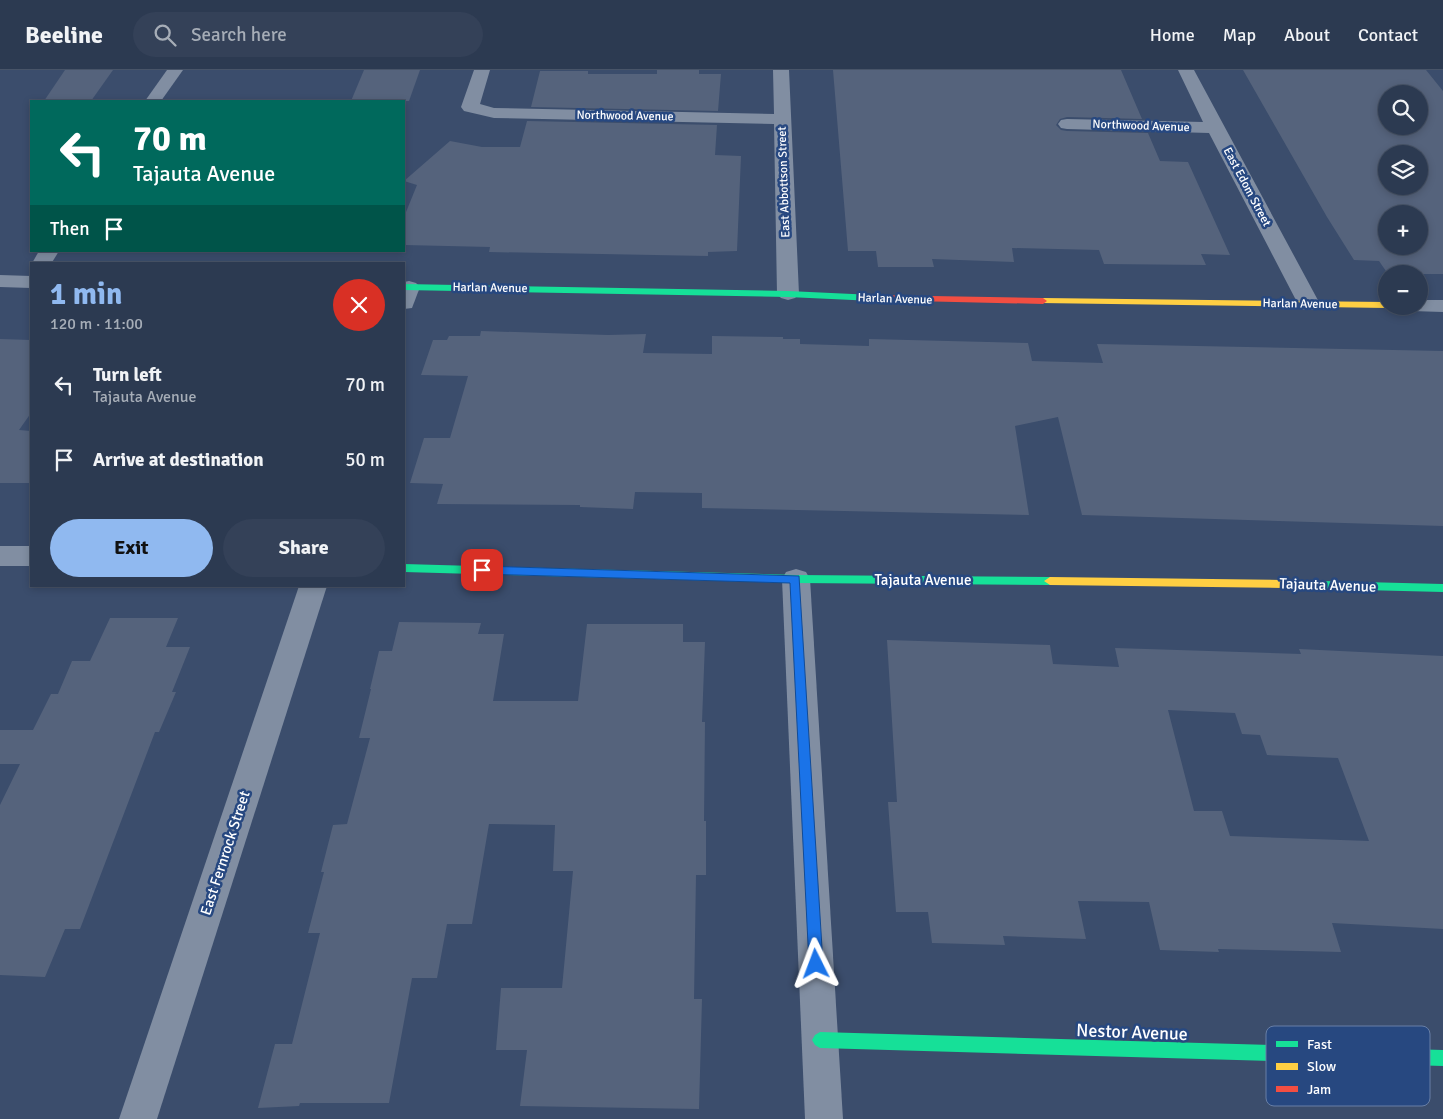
<!DOCTYPE html>
<meta charset="utf-8">
<style>
:root{--surface:#2c3a51;--page:#344158;--text:#f1f3f6;--muted:#a6adb7;--line:#485468;--accent:#90b9f0}
body{margin:0;font-family:Signika,sans-serif;background:var(--page);color:var(--text);height:100vh;display:flex;flex-direction:column;font-size:19px;white-space:nowrap}
*{box-sizing:border-box;margin:0}
p{font-size:16px;color:var(--muted)}
.icon{flex:none;width:28px;height:28px;fill:none;stroke:currentColor;stroke-width:2;stroke-linecap:round;stroke-linejoin:round}
.map{position:relative;flex:1;overflow:hidden}
.sheet{position:absolute;left:30px;top:192px;width:375px;height:325px;display:flex;flex-direction:column;background:var(--surface);border-radius:0px;box-shadow:0 2px 8px #0003,0 0 0 1px var(--line)}
.sheet>*{flex:none}
.banner{position:absolute;left:30px;top:30px;width:375px;height:152px;border-radius:0px;box-shadow:0 2px 8px #0003,0 0 0 1px var(--line);background:#00695c;color:#fff;overflow:hidden}
.tools{position:absolute;left:1378px;top:15px;display:grid;gap:10px}
.tools a{display:grid;place-items:center;width:50px;height:50px;border-radius:50%;background:var(--surface);box-shadow:0 2px 8px #0003,0 0 0 1px var(--line);font-size:25px}
.pin{position:absolute;display:grid;place-items:center;width:42px;height:42px;color:#fff;margin:-21px;border-radius:10px;box-shadow:0 2px 8px #0006}
.me{position:absolute;width:55px;margin:-28px;rotate:357deg;stroke-linejoin:round;filter:drop-shadow(0 0 4px #0008)}
.turn{display:flex;align-items:center;gap:18px;height:105px;padding:0 20px;font-size:22px}
.turn .icon{width:65px;height:65px;stroke-width:2.5}
.turn b{display:block;font-size:35px;line-height:42px}
.then{display:flex;align-items:center;height:48px;padding:0 20px;background:#0003;gap:10px;font-size:19px}
.round{display:grid;place-items:center;flex:none;width:52px;height:52px;border-radius:26px;background:var(--page)}
.overview{display:flex;align-items:center;justify-content:space-between;height:85px;padding:0 20px}
h1{font-size:30px;font-weight:700;line-height:38px;color:var(--accent)}
.action{display:flex;gap:10px;margin-top:auto;padding:10px 20px}
.action a{flex:1;height:58px;border-radius:30px;background:var(--accent);color:#111;font-size:20px;font-weight:700;line-height:58px;text-align:center}
.action a+a{background:var(--page);color:var(--text)}
ul{padding:0;list-style:none}
li{display:flex;align-items:center;gap:15px;height:75px;padding:0 20px}
li div{flex:1}
li b{display:block;font-size:19px}
li em{font-style:normal}
header{display:flex;align-items:center;gap:30px;box-sizing:border-box;height:70px;padding:0 25px;background:var(--surface);border-bottom:1px solid var(--line)}
header strong{font-size:24px}
nav{display:flex;gap:28px;margin-inline-start:auto;font-size:18px}
.search{width:350px;height:45px;background:var(--page);display:flex;align-items:center;gap:12px;box-sizing:border-box;padding:0 18px;border-radius:28px;color:var(--muted);font-size:19px}
.map>svg:first-child{display:block}
.building{fill:#55637c;fill-rule:evenodd}
.lines{fill:none;stroke-linecap:round;stroke-linejoin:round}
.street{fill:#818ea2;fill-rule:evenodd}
.fast{fill:#16e098;fill-rule:evenodd}
.slow{fill:#ffcf43;fill-rule:evenodd}
.jam{fill:#f24e42;fill-rule:evenodd}
.route{fill:#1a73e8;stroke:#114b97}
.labels{text-anchor:middle;dominant-baseline:central;stroke-width:5;stroke-linejoin:round;paint-order:stroke}
.far-street-label{font-size:12px;fill:#fff;stroke:#274880}
.street-label{font-size:15px;fill:#fff;stroke:#274880}
.near-street-label{font-size:18px;fill:#fff;stroke:#274880}
.key{fill:#274880;stroke:#687fa6;stroke-width:1}
.key-label{font-size:14px;fill:#fff}
</style>
<header>
<strong>Beeline</strong>
<div class="search"><svg class="icon" aria-label="search" viewBox="0 0 24 24"><circle cx="10" cy="10" r="6"/><path d="M15 15l6 6"/></svg>Search here</div>
<nav><a>Home</a><a>Map</a><a>About</a><a>Contact</a></nav>
</header>
<div class="map">
<svg width="1443" height="1049" viewBox="0 0 1443 1049">
<rect width="100%" height="100%" fill="#3b4d6c"/>
<g class="building">
<polygon points="65,0 113,0 91,31 44,31"/>
<polygon points="364,0 420,0 409,31 351,31"/>
<polygon points="657,0 699,0 699,4 721,4 718,41 531,37 540,1 588,1 588,4 657,4"/>
<polygon points="833,0 1121,0 1142,49 1067,47 1060,49 1056,55 1061,60 1067,61 1148,63 1160,91 1188,92 1230,185 1201,184 1206,195 1104,194 1099,180 1012,178 1014,192 932,189 934,197 878,197 876,181 848,181"/>
<path d="M1243,0H1426L1443,21V204H1388L1379,191L1354,190L1327,147ZM1386,24H1419V56H1386ZM1386,84H1419V116H1386ZM1386,144H1419V176H1386Z"/>
<polygon points="527,51 717,55 715,85 741,86 737,181 708,182 708,186 489,182 490,177 404,175 404,147 417,115 404,111 450,71 482,77 520,77"/>
<polygon points="481,261 608,265 646,264 643,283 712,284 712,266 783,267 783,269 800,269 800,274 869,276 869,269 1028,273 1032,291 1103,293 1097,274 1443,281 1443,456 1082,445 1058,347 1015,356 1029,445 702,438 702,423 635,422 633,439 580,437 580,435 437,434 443,414 410,413 424,368 450,368 468,306 421,305 433,270 447,270 449,266 480,266"/>
<polygon points="0,269 31,270 31,343 19,360 31,361 31,413 0,413"/>
<polygon points="110,548 178,548 166,577 190,577 172,622 176,622 159,662 155,662 80,859 65,859 45,907 0,905 0,735 20,694 0,694 0,660 33,660 51,624 58,624 72,591 90,591"/>
<polygon points="399,552 481,553 478,564 504,564 493,631 578,631 587,554 683,554 683,572 705,572 702,652 705,652 704,751 706,751 706,805 696,805 694,929 702,929 699,1039 520,1036 527,980 496,980 501,918 562,918 573,801 553,801 555,755 489,754 472,854 447,854 437,908 412,908 389,1033 300,1033 299,1036 258,1038 275,974 292,974 320,863 308,863 324,802 321,802 333,755 347,754 370,668 359,668 371,619 370,619 379,581 392,581"/>
<path d="M887,570L1050,575L1053,594L1119,597L1115,578L1301,584L1299,579L1443,586V859L1332,853L1341,882L1218,879L1219,882L1160,880L1149,832L1078,831L1086,869L1003,866L1005,875L932,873L928,842H896L888,732H897ZM1168,640L1235,643L1242,664L1260,665L1267,685L1338,688L1369,771L1230,766L1222,741H1194Z"/>
</g>
<g class="lines">
<g class="street">
<polygon points="167,0 183,0 161,31 145,31"/>
<polygon points="474,0 490,0 480,34 494,38 774,44 773,0 789,0 799,224 795,228 788,230 781,228 777,224 774,54 494,48 464,41 461,37"/>
<polygon points="1178,0 1194,0 1320,234 1317,239 1309,240 1301,239 1298,234 1209,63 1067,59 1061,58 1058,54 1061,50 1067,49 1203,52"/>
<polygon points="39,181 59,181 51,194 31,195"/>
<polygon points="0,205 31,206 31,218 0,217"/>
<polygon points="409,211 416,213 420,217 412,238 404,239 404,212"/>
<polygon points="1419,230 1443,230 1443,242 1411,241 1408,236 1419,236"/>
<rect x="0" y="476" width="31" height="20"/>
<polygon points="796,499 806,502 810,509 843,1049 805,1049 782,509 786,502"/>
<polygon points="299,516 327,516 157,1049 119,1049"/>
</g>
<g class="fast">
<polygon points="404,214 788,221 874,225 878,228 874,231 788,227 404,220"/>
<polygon points="404,494 796,505 1050,507 1056,511 1050,515 796,513 404,502"/>
<polygon points="1282,510 1443,514 1443,522 1282,518 1276,514"/>
<polygon points="820,962 1443,980 1443,996 820,978 815,975 812,970 815,965"/>
</g>
<g class="slow">
<polygon points="1043,228 1386,232 1386,236 1390,236 1386,238 1040,233 1039,231"/>
<polygon points="1050,507 1282,510 1288,514 1282,518 1050,515 1044,511"/>
</g>
<polygon class="jam" points="874,225 1043,228 1047,231 1043,234 871,230 871,226"/>
</g>
<polygon class="route" points="482,496 799,506 823,894 821,898 816,900 811,898 809,894 790,513 482,504 477,500"/>
<g class="labels">
<g class="far-street-label">
<text transform="translate(625 46) rotate(1)">Northwood Avenue</text>
<text transform="translate(1141 56) rotate(2)">Northwood Avenue</text>
<text transform="translate(784 112) rotate(-92)">East Abbottson Street</text>
<text transform="translate(1247 117) rotate(62)">East Edom Street</text>
<text transform="translate(490 218) rotate(1)">Harlan Avenue</text>
<text transform="translate(895 229) rotate(2)">Harlan Avenue</text>
<text transform="translate(1300 234) rotate(1)">Harlan Avenue</text>
</g>
<g class="street-label">
<text x="923" y="510">Tajauta Avenue</text>
<text transform="translate(1328 515) rotate(2)">Tajauta Avenue</text>
<text transform="translate(225 783) rotate(-72)">East Fernrock Street</text>
</g>
<g class="near-street-label">
<text transform="translate(1132 962) rotate(2)">Nestor Avenue</text>
</g>
</g>
<rect x="1266" y="956" width="164" height="80" rx="8" class="key"/>
<rect x="1276" y="971" width="22" height="6" fill="#16e098"/>
<rect x="1276" y="993" width="22" height="7" fill="#ffcf43"/>
<rect x="1276" y="1016" width="22" height="6" fill="#f24e42"/>
<g class="key-label">
<text x="1307" y="979">Fast</text>
<text x="1307" y="1001">Slow</text>
<text x="1307" y="1024">Jam</text>
</g>
</svg>
<div class="tools">
<a><svg class="icon" aria-label="search" viewBox="0 0 24 24"><circle cx="10" cy="10" r="6"/><path d="M15 15l6 6"/></svg></a>
<a><svg class="icon" aria-label="layers" viewBox="0 0 24 24"><path d="M12 4l9 5-9 5-9-5zM3 14l9 5 9-5"/></svg></a>
<a>+</a>
<a>−</a>
</div>
<div class="pin" style="left:482px;top:500px;background:#d93025"><svg class="icon" aria-label="arrive" viewBox="0 0 24 24"><path d="M6 21V4h12l-3 4 3 4H6"/></svg></div>
<svg class="me" style="left:816px;top:894px" viewBox="-20 -20 40 40"><path d="M0-17L14 15 0 8-14 15z" fill="#1a73e8" stroke="#fff" stroke-width="4"/></svg>
<div class="banner">
<div class="turn"><svg class="icon" aria-label="left" viewBox="0 0 24 24"><path d="M17 20v-9H6M10 6l-5 5 5 5"/></svg><div><b>70 m</b>Tajauta Avenue</div></div>
<div class="then">Then<svg class="icon" aria-label="arrive" viewBox="0 0 24 24"><path d="M6 21V4h12l-3 4 3 4H6"/></svg></div>
</div>
<section class="sheet">
<div class="overview"><div><h1>1 min</h1><p>120 m · 11:00</p></div><a class="round" style="background:#d93025;color:#fff"><svg class="icon" aria-label="close" viewBox="0 0 24 24"><path d="M6 6l12 12M18 6L6 18"/></svg></a></div>
<ul>
<li><svg class="icon" aria-label="left" viewBox="0 0 24 24"><path d="M17 20v-9H6M10 6l-5 5 5 5"/></svg><div><b>Turn left</b><p>Tajauta Avenue</p></div><em>70 m</em></li>
<li><svg class="icon" aria-label="arrive" viewBox="0 0 24 24"><path d="M6 21V4h12l-3 4 3 4H6"/></svg><div><b>Arrive at destination</b></div><em>50 m</em></li>
</ul>
<div class="action"><a>Exit</a><a>Share</a></div>
</section>
</div>
